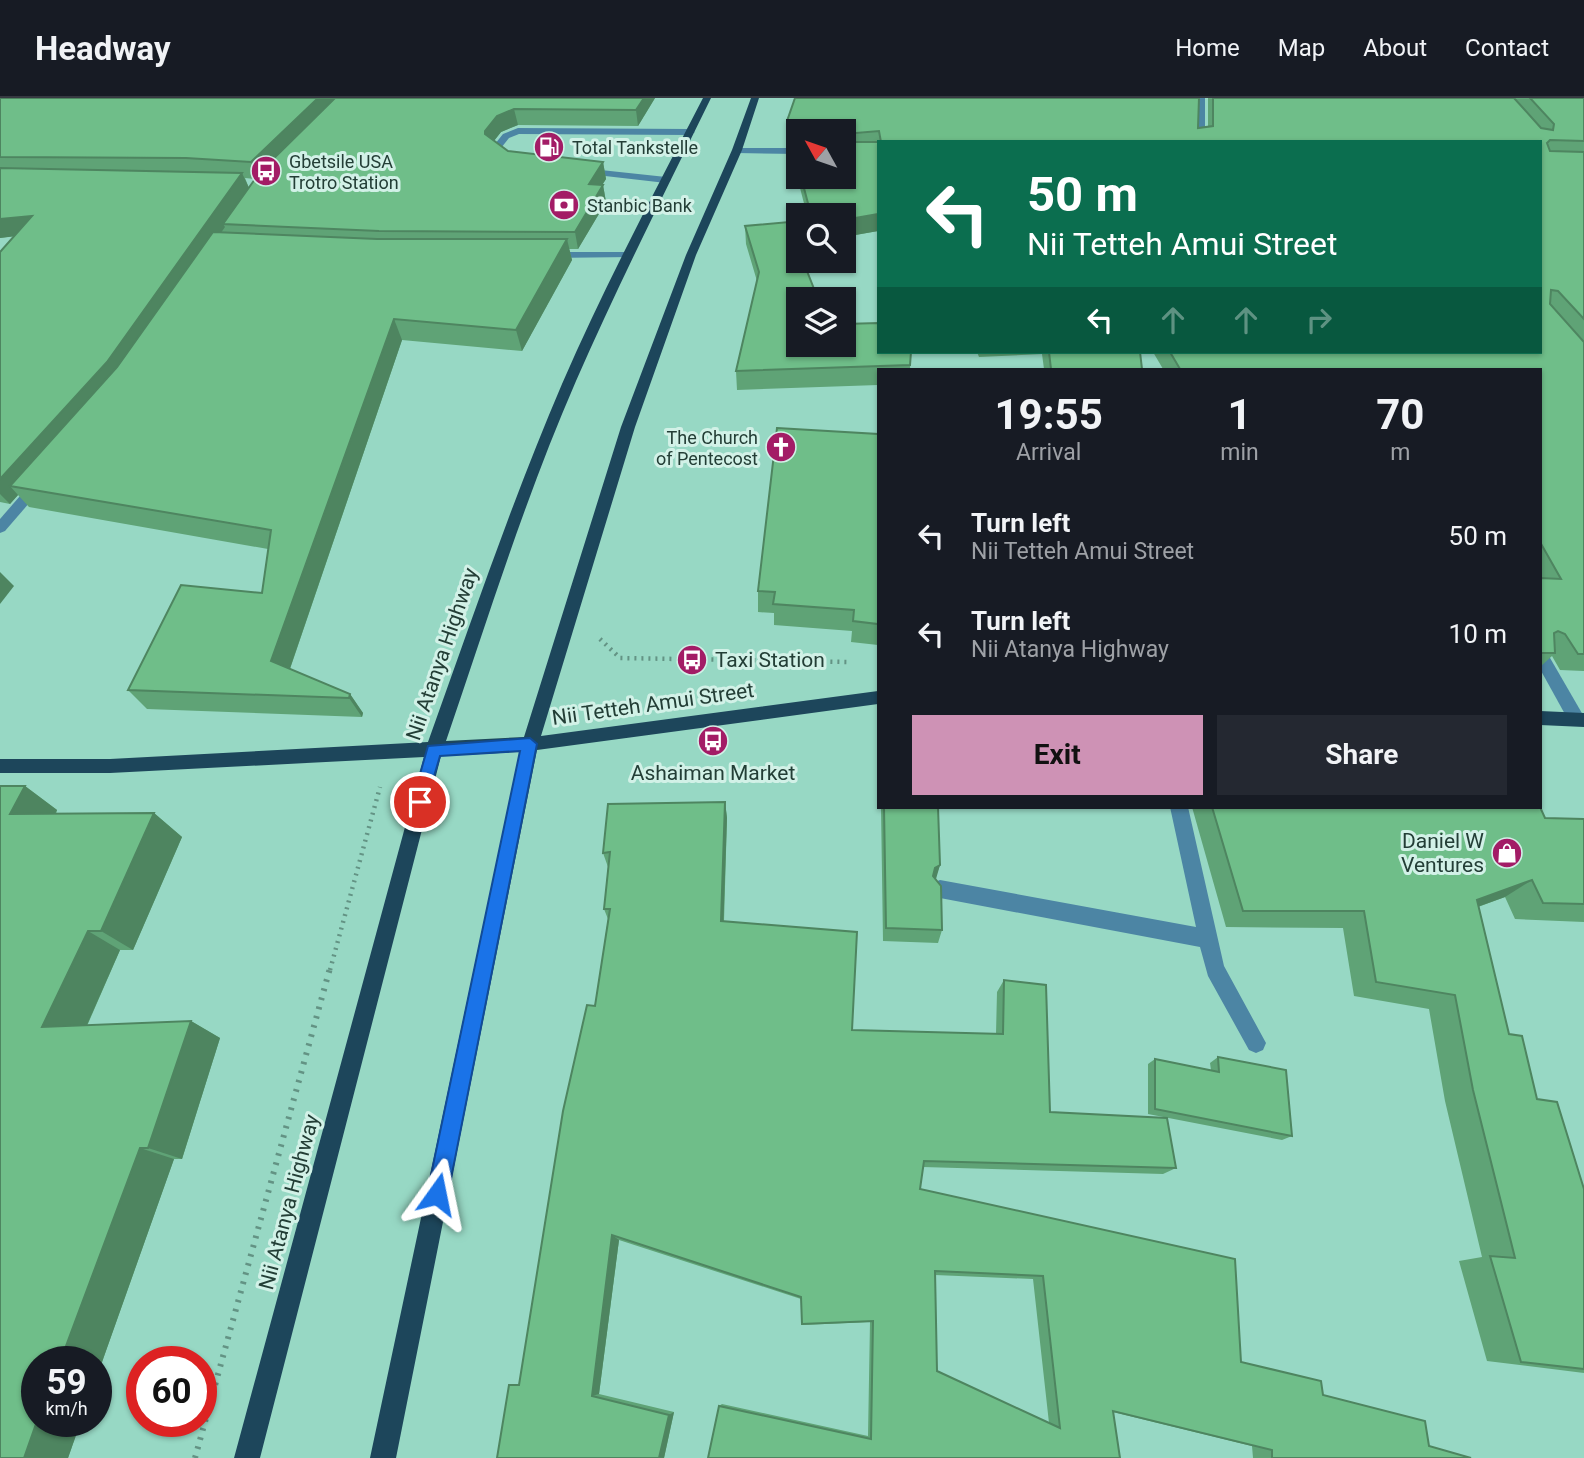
<!DOCTYPE html>
<style>
:root{--surface:#171b24;--page:#242831;--text:#f1f3f6;--muted:#9ea1a6;--line:#363941;--accent:#ce92b5}
body{margin:0;font-family:Roboto,sans-serif;background:var(--page);color:var(--text);height:100vh;display:flex;flex-direction:column;font-size:26px;white-space:nowrap}
*{box-sizing:border-box;margin:0}
p{font-size:23px;color:var(--muted)}
.icon{flex:none;width:38px;height:38px;fill:none;stroke:currentColor;stroke-width:2;stroke-linecap:round;stroke-linejoin:round}
.map{position:relative;flex:1;overflow:hidden}
.panel{position:absolute;left:877px;top:270px;width:665px;height:441px;display:flex;flex-direction:column;background:var(--surface);border-radius:0px;box-shadow:0 2px 5px #0004}
.panel>*{flex:none}
.guide{position:absolute;left:877px;top:42px;width:665px;height:214px;border-radius:0px;box-shadow:0 2px 5px #0004;background:#0b6e4f;color:#fff;overflow:hidden}
.needle{width:46px;rotate:310deg}
.fabs{position:absolute;left:786px;top:21px;display:grid;gap:14px}
.fabs a{display:grid;place-items:center;width:70px;height:70px;border-radius:0px;background:var(--surface);box-shadow:0 2px 5px #0004;font-size:35px}
.speed{position:absolute;left:21px;top:1248px;display:flex;gap:14px;font-size:35px;font-weight:700;text-align:center}
.speed>*{display:grid;place-content:center;width:91px;height:91px;border-radius:50%;background:var(--surface);box-shadow:0 2px 5px #0004;line-height:1}
.speed small{font-size:18px;font-weight:400}
.speed .limit{border:10px solid #d22;background:#fff;color:#111}
.pin{position:absolute;display:grid;place-items:center;width:60px;height:60px;color:#fff;margin:-30px;border:4px solid #fff;border-radius:50%;box-shadow:0 2px 7px #0007}
.me{position:absolute;width:77px;margin:-38px;rotate:12deg;stroke-linejoin:round;filter:drop-shadow(0 0 5px #0008)}
.turn{display:flex;align-items:center;gap:24px;height:147px;padding:0 35px;font-size:32px}
.turn .icon{width:91px;height:91px;stroke-width:2.5}
.turn b{display:block;font-size:49px;line-height:60px}
.lanes{display:flex;align-items:center;height:66px;padding:0 35px;background:#0003;justify-content:center;gap:35px;direction:ltr}
.lanes .off{opacity:.35}
.eta{display:flex;justify-content:space-evenly;align-items:center;height:119px;text-align:center}
.eta b{font-size:42px;font-weight:700;line-height:49px}
.cta{display:flex;gap:14px;margin-top:auto;padding:14px 35px}
.cta a{flex:1;height:80px;border-radius:0px;background:var(--accent);color:#111;font-size:28px;font-weight:700;line-height:80px;text-align:center}
.cta a+a{background:var(--page);color:var(--text)}
ul{padding:0;list-style:none}
li{display:flex;align-items:center;gap:21px;height:98px;padding:0 35px}
li div{flex:1}
li b{display:block;font-size:26px}
li em{font-style:normal}
header{display:flex;align-items:center;gap:42px;box-sizing:border-box;height:98px;padding:0 35px;background:var(--surface);border-bottom:2px solid var(--line)}
header strong{font-size:33px}
nav{display:flex;gap:38px;margin-inline-start:auto;font-size:24px}
.map>svg:first-child{display:block}
.lines{fill:none;stroke-linecap:round;stroke-linejoin:round}
.path-far1{stroke:#639384;stroke-width:4.5;stroke-dasharray:2 5;stroke-linecap:butt}
.path{stroke:#639384;stroke-width:6;stroke-dasharray:2.5 7;stroke-linecap:butt}
.minor{fill:#4c85a4;fill-rule:evenodd}
.major{fill:#1d465b;fill-rule:evenodd}
.wall{fill:#5fa376;fill-rule:evenodd}
.shaded-wall{fill:#4e8560}
.building{fill:#6fbe89;stroke:#4e8560;stroke-width:2;fill-rule:evenodd}
.route{fill:#1a73e8;stroke:#114b97;stroke-width:2}
.labels{text-anchor:middle;dominant-baseline:central;stroke-width:6;stroke-linejoin:round;paint-order:stroke}
.far-poi-label{font-size:18px;fill:#233e36;stroke:#d2f1e7;text-anchor:start}
.street-label{font-size:21px;fill:#233e36;stroke:#d2f1e7}
.poi-label{font-size:21px;fill:#233e36;stroke:#d2f1e7;text-anchor:start}
</style>
<header>
<strong>Headway</strong>
<nav><a>Home</a><a>Map</a><a>About</a><a>Contact</a></nav>
</header>
<div class="map">
<svg width="1584" height="1360" viewBox="0 0 1584 1360">
<rect width="100%" height="100%" fill="#97d8c4"/>
<g class="lines">
<g class="path-far1">
<polyline points="600,541 620,560 850,564"/>
<polyline points="330,872 380,689"/>
</g>
<polyline class="path" points="195,1360 330,870"/>
<g class="minor">
<polygon points="1197,0 1205,0 1205,44 1195,44"/>
<polygon points="518,30 690,31 695,34 690,37 519,36 509,40 501,50 515,62 507,64 491,51 503,36"/>
<polygon points="734,50 798,50 798,56 737,55 734,54"/>
<polygon points="582,70 666,79 671,82 666,85 579,75 579,71"/>
<polygon points="628,154 633,157 632,159 549,160 544,157 549,154"/>
<polygon points="38,381 45,386 43,389 5,433 0,435 0,421 33,383"/>
<polygon points="1540,551 1546,553 1583,617 1583,627 1571,627 1540,571"/>
<polygon points="1170,709 1188,709 1224,868 1266,945 1263,952 1256,955 1249,952 1208,878 1200,849 940,800 933,797 931,791 933,785 940,782 1196,829"/>
</g>
<g class="major">
<path d="M703,0H711C665,94 618,187 576,283C525,400 487,523 446,643L524,639L621,329L686,157L732,52L751,0H759L742,52L696,157L635,329L541,638L878,593V606L537,652L396,1360H370L520,654L441,658L260,1360H234L424,659L110,675H0V661H110L428,644C471,524 512,403 562,286C604,189 654,95 703,0Z"/>
<polygon points="1540,613 1584,615 1584,629 1540,627"/>
</g>
</g>
<g class="wall">
<path d="M0,0H655L638,28L518,27L501,34L494,43L508,53L603,64L606,81L602,87H603L606,104L578,151H569L572,162L522,253L402,242L290,571L350,596L363,615L362,619L147,611L128,592L262,495L268,451L29,409L18,397L10,406L0,404V154L14,138L0,140ZM245,80L255,81L249,90Z"/>
<path d="M1208,0H1584V573L1560,572L1552,558L1540,569V271H1163L1153,254H1540L878,44V133L844,139V117H807L792,59V48L789,47L787,39V23L1198,30L1208,29ZM798,33H844V79H798Z"/>
<polygon points="745,128 798,247 911,254 910,271 878,271 878,287 737,292 736,273 757,183 746,146"/>
<polygon points="977,254 1140,254 1142,271 1044,271 1042,256 979,259"/>
<polygon points="878,336 878,547 851,544 852,533 774,527 774,515 758,514 758,493"/>
<polygon points="0,688 25,688 57,712 56,716 154,715 182,739 133,852 120,852 87,928 191,923 220,940 182,1061 174,1061 96,1281 96,1264 37,1264 37,1323 81,1323 68,1360 0,1360"/>
<path d="M725,704L727,720L724,823L852,932L996,936L997,894L1004,882L1050,1014L1176,1070L1163,1076L923,1069L920,1091L1241,1264L1323,1297L1429,1348L1471,1360H1253L1252,1348L1113,1314L1120,1360H708L719,1308L722,1306L868,1338L870,1224L802,1227L801,1201L619,1142L599,1296L674,1314L664,1360H497L509,1287L519,1286L595,908L608,821L604,811L608,769L603,755ZM935,1177L1033,1181L1049,1325L937,1273Z"/>
<polygon points="881,709 938,709 940,767 935,781 942,832 938,845 883,843"/>
<polygon points="1192,709 1540,709 1545,720 1584,721 1584,824 1515,821 1505,799 1478,809 1509,936 1537,1001 1584,1091 1584,1275 1487,1263 1459,1163 1482,1159 1445,1003 1429,911 1354,898 1343,830 1226,829"/>
<polygon points="1218,959 1292,1038 1282,1042 1148,1016 1148,966 1155,961 1211,972 1210,965"/>
</g>
<g class="shaded-wall">
<polygon points="318,0 340,0 259,81 251,64"/>
<polygon points="644,0 655,0 638,28 636,12"/>
<polygon points="514,11 518,27 501,34 489,49 485,33 497,18"/>
<polygon points="603,64 606,81 592,103 589,86"/>
<polygon points="242,75 250,92 223,126 225,129 119,281 10,388 18,397 10,406 0,396 0,381"/>
<polygon points="603,87 606,104 578,151 575,134"/>
<polygon points="878,116 878,133 844,139 844,122"/>
<polygon points="32,118 43,135 0,140 0,121"/>
<polygon points="567,141 572,162 522,253 516,232"/>
<polygon points="394,221 402,242 286,582 271,563"/>
<polygon points="0,474 14,488 0,506"/>
<polygon points="350,596 363,615 362,619 349,600"/>
<polygon points="25,688 57,712 43,739 10,716"/>
<polygon points="725,704 727,720 723,836 721,823"/>
<polygon points="154,715 182,739 133,852 101,833"/>
<polygon points="940,767 936,781 931,784 935,770"/>
<polygon points="1532,782 1505,799 1452,818 1477,802"/>
<polygon points="88,833 120,852 79,945 42,929"/>
<polygon points="191,923 220,940 182,1061 148,1050"/>
<polygon points="140,1050 174,1061 96,1281 96,1264 60,1264"/>
<polygon points="612,1137 619,1142 599,1296 592,1298"/>
<polygon points="674,1314 664,1360 659,1360 669,1317"/>
<polygon points="37,1323 81,1323 68,1360 24,1360"/>
</g>
<g class="building">
<polygon points="0,0 318,0 251,64 186,60 0,59"/>
<polygon points="335,0 644,0 636,12 514,11 497,18 485,33 485,36 508,53 603,64 589,86 603,87 575,134 379,133 223,126 260,74"/>
<polygon points="795,0 1199,0 1198,30 1213,28 1213,0 1514,0 1541,30 1553,32 1554,26 1530,0 1584,0 1584,43 1550,42 1547,45 1550,53 1584,54 1584,221 1558,193 1551,192 1550,206 1584,244 1584,556 1578,556 1565,536 1558,533 1554,535 1555,555 1540,555 1540,480 1561,481 1540,444 1540,271 1180,271 1170,254 1372,254 1373,255 1390,254 1540,254 1540,44 878,44 878,116 844,122 844,117 815,117 809,109 801,79 844,79 844,41 845,44 881,44 879,33 844,36 844,33 798,33 789,31 787,23"/>
<polygon points="792,42 798,42 798,66"/>
<polygon points="0,70 242,75 107,264 0,381 0,154 32,118 0,121"/>
<polygon points="789,124 798,148 798,163 803,163 818,201 798,201 798,247 844,247 844,226 878,225 878,254 911,254 910,267 736,273 759,174 745,128"/>
<polygon points="213,134 377,141 567,141 516,232 394,221 271,563 350,596 349,600 128,592 181,487 262,495 271,432 10,388 117,269"/>
<polygon points="1049,254 1140,254 1142,271 1051,271"/>
<polygon points="777,330 878,336 878,526 853,523 854,512 773,506 775,494 758,493"/>
<polygon points="0,688 25,688 10,716 154,715 101,833 88,833 42,929 191,923 148,1050 140,1050 60,1264 37,1264 37,1323 24,1360 0,1360"/>
<path d="M725,704L721,823L857,834L852,932L1003,936L1004,882L1046,887L1050,1014L1167,1020L1176,1070L924,1063L920,1091L1235,1161L1241,1264L1321,1283L1323,1297L1425,1323L1429,1348L1471,1360H1272V1352L1113,1313L1120,1360H708L719,1308L871,1341L873,1223L802,1226L801,1199L612,1137L592,1298L669,1317L659,1360H497L509,1287H519L563,1013L587,907L595,908L610,811H604L610,754L603,755L608,706ZM935,1173L1043,1178L1060,1330L937,1273Z"/>
<polygon points="884,709 938,709 940,767 935,770 933,778 941,788 942,832 886,830"/>
<polygon points="1212,709 1540,709 1545,720 1584,721 1584,806 1543,805 1532,782 1477,802 1509,936 1522,938 1537,1001 1557,1004 1584,1091 1584,1271 1521,1264 1490,1158 1515,1160 1473,992 1455,897 1376,884 1364,813 1243,813"/>
<polygon points="1218,959 1286,972 1292,1038 1155,1011 1155,961 1219,974"/>
</g>
<polygon class="route" points="530,640 537,646 448,1096 445,1103 437,1106 430,1103 427,1096 520,653 440,658 425,709 420,711 412,704 428,648"/>
<defs>
<g id="fuel-disc" transform="scale(1.575)"><circle r="9.5" fill="#a31c66" stroke="#d2f1e7"/><path d="M-5.5-6h7V0h2V4h1.3V-2.5L3-4.5l.8-.8L6-3V5H2.5V1h-1V6h-7ZM-4.2-4.7v3.2H.2V-4.7Z" fill="#fff"/></g>
<g id="bus-disc" transform="scale(1.575)"><circle r="9.5" fill="#a31c66" stroke="#d2f1e7"/><path d="M-5-6H5V4H4V6H2V4H-2V6H-4V4H-5ZM-3.5-4V0h7V-4ZM-3.5 1.2v1.5H-2V1.2ZM2 1.2v1.5H3.5V1.2Z" fill="#fff"/></g>
<g id="bank-disc" transform="scale(1.575)"><circle r="9.5" fill="#a31c66" stroke="#d2f1e7"/><path d="M-6-4H6V4H-6ZM0-2.3a2.3 2.3 0 1 0 0 4.6a2.3 2.3 0 1 0 0-4.6Z" fill="#fff"/></g>
<g id="church-disc" transform="scale(1.575)"><circle r="9.5" fill="#a31c66" stroke="#d2f1e7"/><path d="M-1.2-6h2.4v3.5h3.3v2.4h-3.3V6h-2.4V-.1h-3.3v-2.4h3.3Z" fill="#fff"/></g>
<g id="shop-disc" transform="scale(1.575)"><circle r="9.5" fill="#a31c66" stroke="#d2f1e7"/><path d="M-5-2.5h2.3a2.7 3.5 0 0 1 5.4 0H5L5.5 6h-11ZM-1.5-2.5h3a1.5 2.3 0 0 0-3 0Z" fill="#fff"/></g>
</defs>
<g fill-rule="evenodd">
<use href="#fuel-disc" x="549" y="49"/>
<use href="#bus-disc" x="266" y="73"/>
<use href="#bank-disc" x="564" y="107"/>
<use href="#church-disc" x="781" y="349"/>
<use href="#bus-disc" x="692" y="562"/>
<use href="#bus-disc" x="713" y="643"/>
<use href="#shop-disc" x="1507" y="755"/>
</g>
<g class="labels">
<g class="far-poi-label">
<text x="572" y="49">Total Tankstelle</text>
<text x="289" y="63">Gbetsile USA<tspan x="289" dy="21">Trotro Station</tspan></text>
<text x="587" y="107">Stanbic Bank</text>
<text x="758" y="339" text-anchor="end">The Church<tspan x="758" dy="21">of Pentecost</tspan></text>
</g>
<g class="street-label">
<text transform="translate(442 556) rotate(-71)">Nii Atanya Highway</text>
<text transform="translate(653 606) rotate(-8)">Nii Tetteh Amui Street</text>
<text transform="translate(289 1104) rotate(-75)">Nii Atanya Highway</text>
</g>
<g class="poi-label">
<text x="715" y="562">Taxi Station</text>
<text x="713" y="675" text-anchor="middle">Ashaiman Market</text>
<text x="1484" y="743" text-anchor="end">Daniel W<tspan x="1484" dy="24">Ventures</tspan></text>
</g>
</g>
</svg>
<div class="fabs">
<a><svg class="needle" viewBox="-14 -14 28 28"><path d="M0-13l5 13h-10z" fill="#e53935"/><path d="M0 13l5-13h-10z" fill="#9ea1a6"/></svg></a>
<a><svg class="icon" aria-label="search" viewBox="0 0 24 24"><circle cx="10" cy="10" r="6"/><path d="M15 15l6 6"/></svg></a>
<a><svg class="icon" aria-label="layers" viewBox="0 0 24 24"><path d="M12 4l9 5-9 5-9-5zM3 14l9 5 9-5"/></svg></a>
</div>
<div class="speed"><div>59<small>km/h</small></div><div class="limit">60</div></div>
<div class="pin" style="left:420px;top:704px;background:#d93025"><svg class="icon" aria-label="arrive" viewBox="0 0 24 24"><path d="M6 21V4h12l-3 4 3 4H6"/></svg></div>
<svg class="me" style="left:437px;top:1096px" viewBox="-20 -20 40 40"><path d="M0-17L14 15 0 8-14 15z" fill="#1a73e8" stroke="#fff" stroke-width="4"/></svg>
<div class="guide">
<div class="turn"><svg class="icon" aria-label="left" viewBox="0 0 24 24"><path d="M17 20v-9H6M10 6l-5 5 5 5"/></svg><div><b>50 m</b>Nii Tetteh Amui Street</div></div>
<div class="lanes"><svg class="icon" aria-label="left" viewBox="0 0 24 24"><path d="M17 20v-9H6M10 6l-5 5 5 5"/></svg><svg class="icon off" aria-label="ahead" viewBox="0 0 24 24"><path d="M12 20V5M6 11l6-6 6 6"/></svg><svg class="icon off" aria-label="ahead" viewBox="0 0 24 24"><path d="M12 20V5M6 11l6-6 6 6"/></svg><svg class="icon off" aria-label="right" viewBox="0 0 24 24"><path d="M7 20v-9h11M14 6l5 5-5 5"/></svg></div>
</div>
<section class="panel">
<div class="eta">
<div><b>19:55</b><p>Arrival</p></div>
<div><b>1</b><p>min</p></div>
<div><b>70</b><p>m</p></div>
</div>
<ul>
<li><svg class="icon" aria-label="left" viewBox="0 0 24 24"><path d="M17 20v-9H6M10 6l-5 5 5 5"/></svg><div><b>Turn left</b><p>Nii Tetteh Amui Street</p></div><em>50 m</em></li>
<li><svg class="icon" aria-label="left" viewBox="0 0 24 24"><path d="M17 20v-9H6M10 6l-5 5 5 5"/></svg><div><b>Turn left</b><p>Nii Atanya Highway</p></div><em>10 m</em></li>
</ul>
<div class="cta"><a>Exit</a><a>Share</a></div>
</section>
</div>
